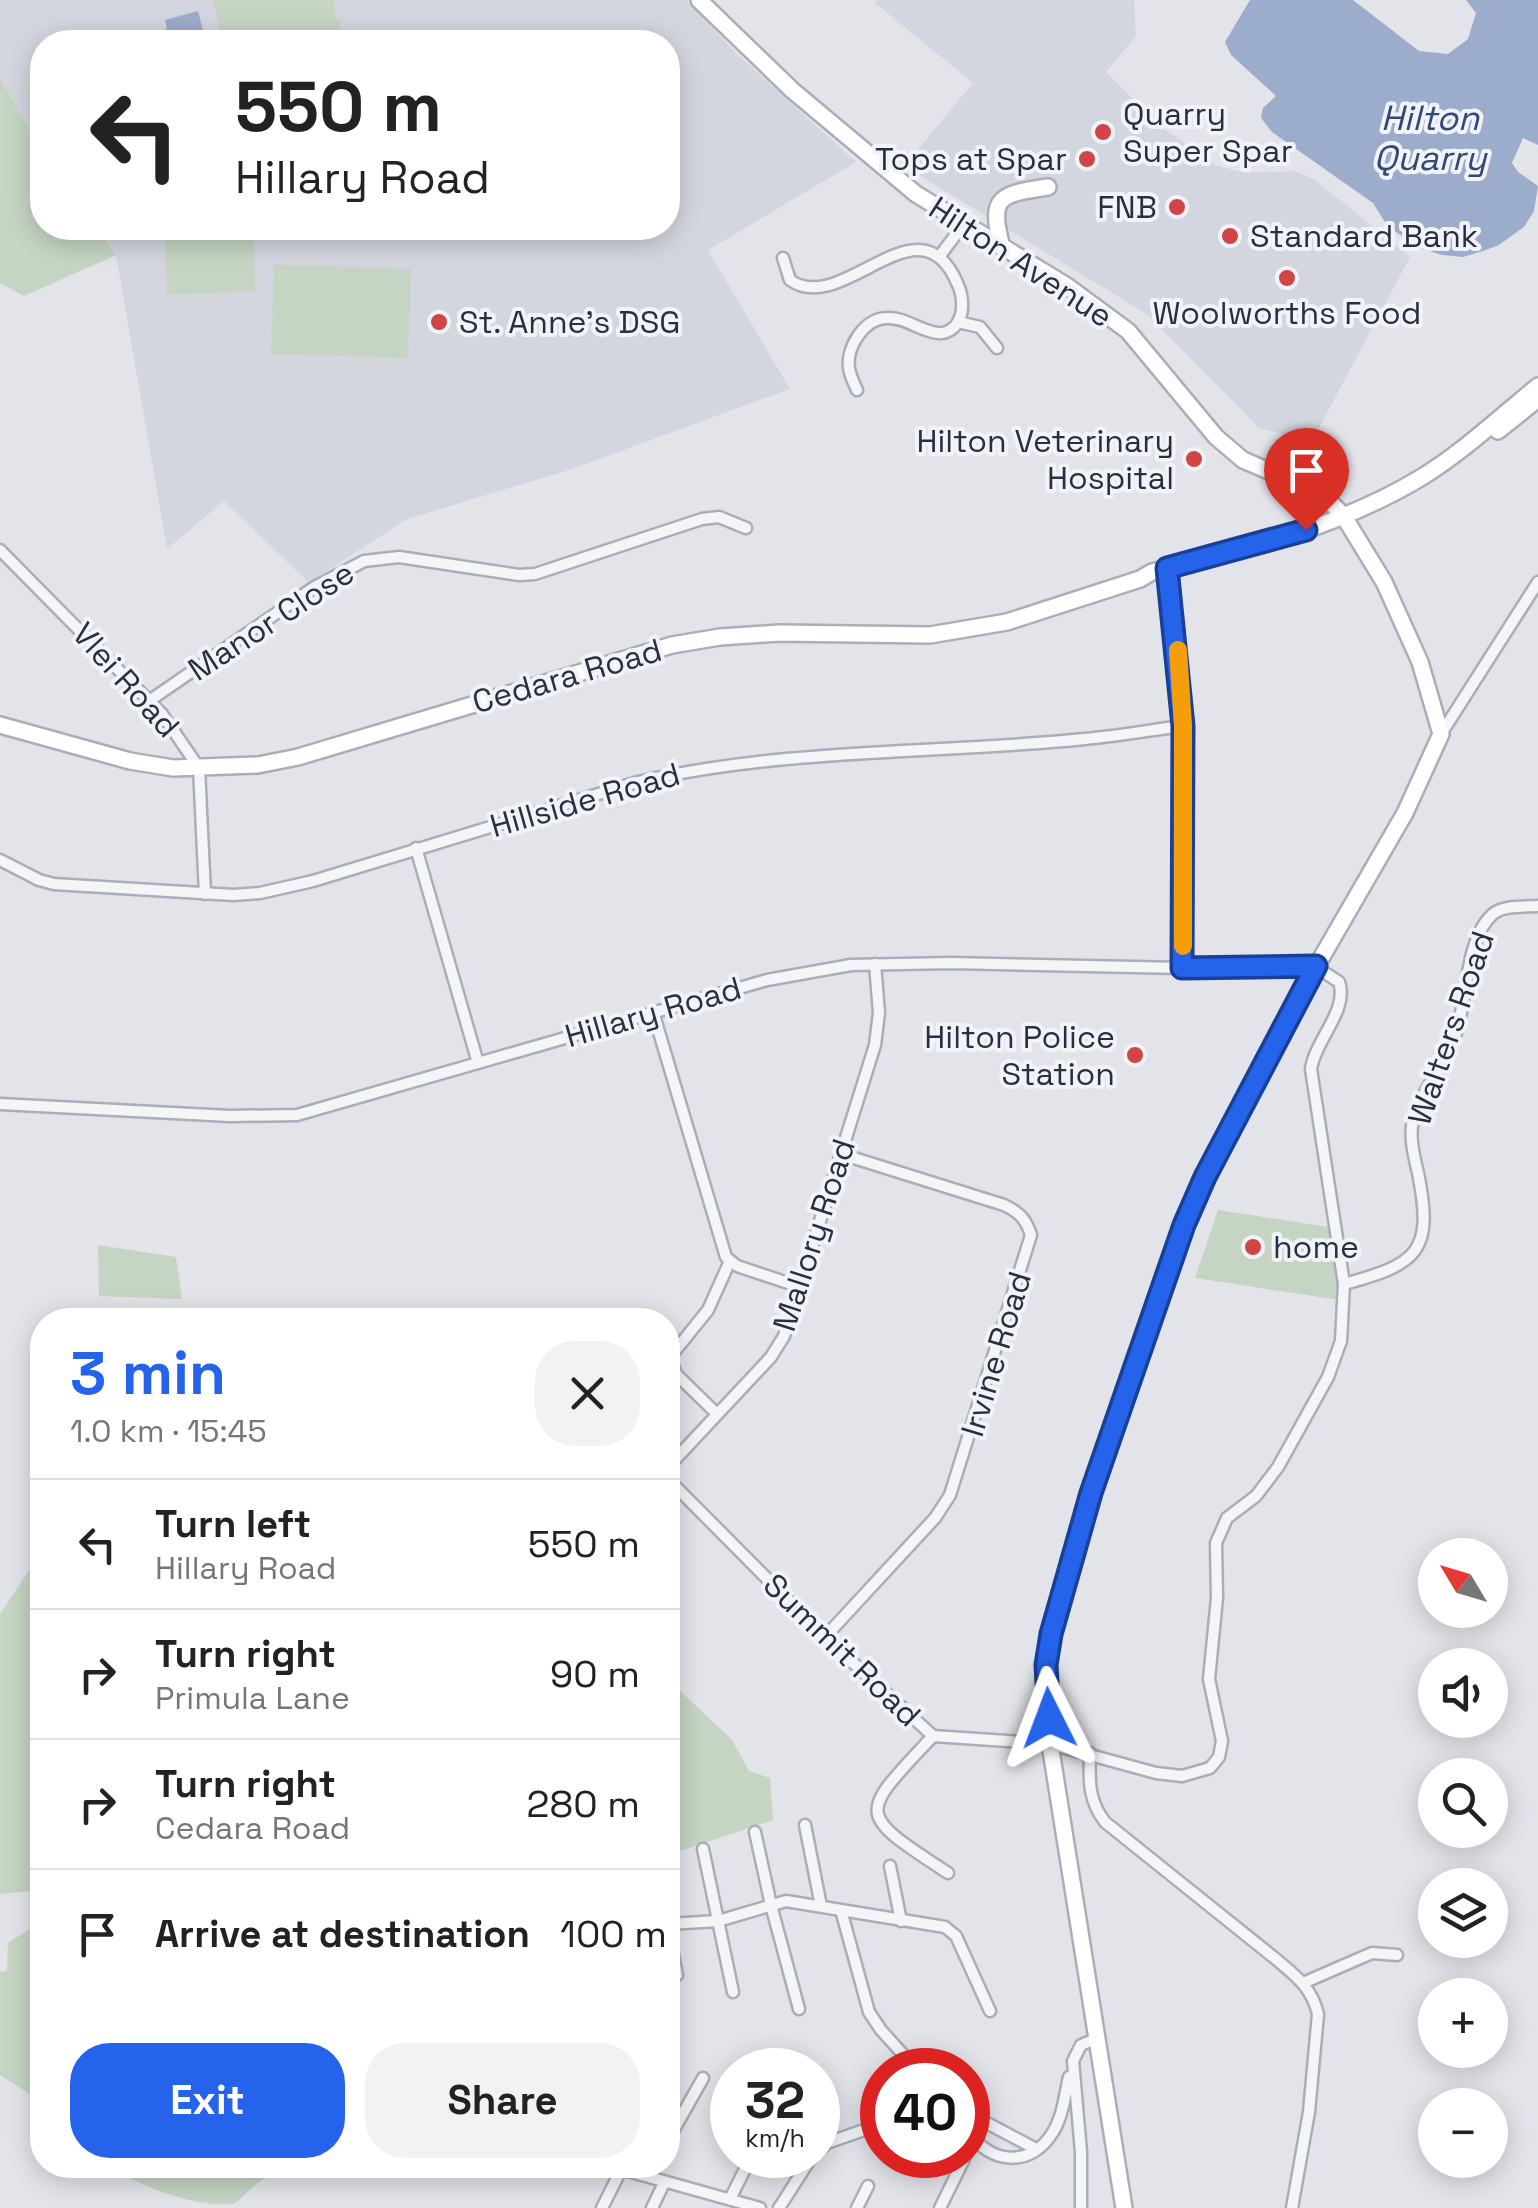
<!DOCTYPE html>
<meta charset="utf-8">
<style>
:root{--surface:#fff;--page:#f2f2f2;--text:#222;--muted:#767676;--line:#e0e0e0;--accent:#2563eb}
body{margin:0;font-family:"Space Grotesk",sans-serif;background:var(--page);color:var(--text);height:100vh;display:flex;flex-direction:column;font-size:38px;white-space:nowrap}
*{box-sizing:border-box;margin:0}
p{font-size:32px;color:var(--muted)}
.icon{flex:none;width:55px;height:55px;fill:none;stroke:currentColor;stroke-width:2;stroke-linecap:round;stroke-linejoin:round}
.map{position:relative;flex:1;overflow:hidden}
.panel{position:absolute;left:30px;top:1308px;width:650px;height:870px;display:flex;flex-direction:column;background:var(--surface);border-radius:40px;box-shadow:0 5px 25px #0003}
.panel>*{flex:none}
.banner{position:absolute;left:30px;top:30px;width:650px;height:210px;border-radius:40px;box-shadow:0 5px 25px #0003;background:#fff;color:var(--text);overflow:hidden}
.needle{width:65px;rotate:308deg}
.buttons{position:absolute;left:1418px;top:1538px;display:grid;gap:20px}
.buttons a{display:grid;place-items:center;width:90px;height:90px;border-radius:50%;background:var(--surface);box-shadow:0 5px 25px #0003;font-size:50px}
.speed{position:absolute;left:710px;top:2048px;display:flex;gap:20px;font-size:50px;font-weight:700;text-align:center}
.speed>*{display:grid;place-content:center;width:130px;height:130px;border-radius:50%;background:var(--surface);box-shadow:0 5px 25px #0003;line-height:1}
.speed small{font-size:25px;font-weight:400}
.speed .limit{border:15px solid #d22;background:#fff;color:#111}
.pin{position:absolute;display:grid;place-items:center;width:85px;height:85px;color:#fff;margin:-102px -42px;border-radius:50% 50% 50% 0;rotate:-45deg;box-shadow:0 0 10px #0007}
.pin .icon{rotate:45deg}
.me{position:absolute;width:110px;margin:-55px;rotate:357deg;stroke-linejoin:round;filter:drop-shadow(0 0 8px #0008)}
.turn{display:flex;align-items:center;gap:35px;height:210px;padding:0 40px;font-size:45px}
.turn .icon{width:130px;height:130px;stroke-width:2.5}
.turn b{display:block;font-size:70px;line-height:85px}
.round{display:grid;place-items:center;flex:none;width:105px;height:105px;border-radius:40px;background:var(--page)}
.summary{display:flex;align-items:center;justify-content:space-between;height:170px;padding:0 40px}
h1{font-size:60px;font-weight:700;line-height:75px;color:var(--accent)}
.cta{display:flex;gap:20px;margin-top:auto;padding:20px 40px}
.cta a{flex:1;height:115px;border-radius:40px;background:var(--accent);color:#fff;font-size:40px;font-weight:700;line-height:115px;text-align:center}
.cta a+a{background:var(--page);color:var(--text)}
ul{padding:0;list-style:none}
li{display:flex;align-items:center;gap:30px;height:130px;padding:0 40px;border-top:2px solid var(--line)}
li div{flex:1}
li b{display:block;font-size:38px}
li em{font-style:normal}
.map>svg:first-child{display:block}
.built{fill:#d4d6df}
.green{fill:#c5d4c3}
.water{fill:#9caccb}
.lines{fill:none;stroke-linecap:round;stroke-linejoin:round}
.street-casing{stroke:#aaaeb8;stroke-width:15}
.secondary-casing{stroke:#aaaeb8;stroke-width:20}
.street{stroke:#f4f5f8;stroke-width:10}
.secondary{stroke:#fff;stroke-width:15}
.route-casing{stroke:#184099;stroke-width:25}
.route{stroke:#2563eb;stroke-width:18}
.slow{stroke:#f59e0b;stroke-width:18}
.poi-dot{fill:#d14547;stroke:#f1f3f8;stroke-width:4}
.labels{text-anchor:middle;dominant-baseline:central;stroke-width:8;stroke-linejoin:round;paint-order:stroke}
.poi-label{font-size:32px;fill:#292f43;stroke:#f1f3f8;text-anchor:start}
.street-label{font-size:32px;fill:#292f43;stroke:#f1f3f8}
.water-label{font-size:35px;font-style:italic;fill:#324877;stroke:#f1f3f8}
</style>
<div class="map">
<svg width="1538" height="2208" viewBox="0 0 1538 2208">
<rect width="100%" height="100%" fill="#e2e4ea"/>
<g class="built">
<polygon points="0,0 686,0 738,55 856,162 708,250 790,389 569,470 407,519 309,583 224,501 167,549 116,255 96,228 668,228 668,42 42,42 42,152 0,79"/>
<polygon points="877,0 1134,0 1136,36 1106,72 1159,125 1215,165 1245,173 1295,171 1315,180 1410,257 1312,441 1259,428 1148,315 904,166 973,83 875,3"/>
</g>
<g class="green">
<polygon points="213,0 334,0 336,20 339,20 344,42 222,42"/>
<polygon points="0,79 42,152 42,228 96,228 116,255 24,296 0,283"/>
<polygon points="165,228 254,228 255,292 167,294"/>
<polygon points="274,265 411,269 408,358 271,354"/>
<polygon points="1218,1210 1329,1227 1339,1300 1195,1278"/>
<polygon points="98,1245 176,1257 182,1299 99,1296"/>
<polygon points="42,1551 42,1890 0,1894 0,1614"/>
<polygon points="674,1685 732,1740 749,1771 770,1778 773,1820 668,1855 668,1686"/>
<polygon points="42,1921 42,2102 0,2075 0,1972 7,1971 8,1943"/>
<path d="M111,2165H299C287,2178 279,2172 264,2179C252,2185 245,2197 233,2204C201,2208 135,2187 111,2165Z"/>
</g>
<g class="water">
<polygon points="1250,0 1353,0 1419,51 1448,54 1468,39 1476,13 1466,0 1538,0 1538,145 1523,138 1512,163 1518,172 1538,186 1534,211 1524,227 1499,245 1483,251 1463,257 1442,255 1423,249 1388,227 1373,203 1272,132 1261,118 1263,108 1276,96 1231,55 1225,42"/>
<polygon points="198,11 206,42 160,42 157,32 167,29 165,20"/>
</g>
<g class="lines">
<g class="street-casing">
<g id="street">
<polyline points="939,257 963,225"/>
<path d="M783,258L790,280C843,318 920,192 958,285C963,296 964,312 958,322C954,329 946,334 939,333C921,332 906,317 887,318C864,318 846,348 849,368C850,376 854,383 857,390"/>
<polyline points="958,322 980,327 997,348"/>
<polyline points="0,550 162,714 199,768 205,894"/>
<polyline points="1167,568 1183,726 1182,968"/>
<polyline points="149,701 313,588 364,561 399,557 519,575 535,574 702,519 719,517 746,528"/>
<polyline points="1441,734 1538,582"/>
<polyline points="416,848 478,1063"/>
<path d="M0,860L39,880L54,884L234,895L260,893L313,881L638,782C785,748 936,754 1085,739C1118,736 1151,730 1183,726"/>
<polyline points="653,1012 726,1257 737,1266 800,1287"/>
<path d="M0,1104L230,1116L297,1115L767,980L851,965L951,963L1182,968L1316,967L1339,982C1349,1010 1315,1040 1311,1069L1344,1284L1341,1341L1328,1377L1278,1467L1256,1496L1227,1518L1216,1543L1217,1598L1209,1679L1222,1741L1219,1757L1210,1768L1182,1776L1156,1773L1050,1744L933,1736L825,1637L668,1479"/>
<path d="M1344,1284C1418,1264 1434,1252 1418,1173C1414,1156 1409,1137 1413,1120C1420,1093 1447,1062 1457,1030C1467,998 1466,937 1493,914C1504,905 1524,907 1538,906"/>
<polyline points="716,1413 676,1374 670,1357 708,1310 730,1261"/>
<polyline points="668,1467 771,1357 784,1336 875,1045 879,1013 875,964"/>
<path d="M825,1637L935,1518L950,1495L1031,1235C1026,1219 1019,1212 1004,1205L841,1154"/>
<path d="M933,1736C858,1816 855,1812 948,1873"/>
<path d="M1090,1753C1089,1780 1088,1800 1105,1822L1277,1960C1296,1976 1312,1988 1318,2014L1309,2112L1292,2208"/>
<polyline points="805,1825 821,1906"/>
<polyline points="755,1832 771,1905 799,2009"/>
<polyline points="703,1849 733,1992"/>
<polyline points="890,1866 901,1921"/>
<polyline points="841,1910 869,2012 881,2030 917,2070"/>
<polyline points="668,1924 718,1921 786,1901 945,1927 956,1936 990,2011"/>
<polyline points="668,1929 677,1975 669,1978"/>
<polyline points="1303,1983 1372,1953 1397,1955"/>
<polyline points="968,2113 1036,2149"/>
<path d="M968,2130C988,2164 1031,2169 1053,2132C1063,2116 1065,2094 1069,2077"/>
<polyline points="668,2140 703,2078"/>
<polyline points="818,2151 827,2143 864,2130"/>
<polyline points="606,2165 760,2208"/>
<polyline points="730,2199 752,2155"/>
<polyline points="602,2208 621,2170"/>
<polyline points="652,2208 664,2183"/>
<polyline points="779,2208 813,2155"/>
<polyline points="857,2208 868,2186"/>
<polyline points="940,2208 966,2155"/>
<polyline points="1081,2208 1081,2152 1073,2061 1081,2045 1098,2038"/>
</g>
</g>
<g class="secondary-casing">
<g id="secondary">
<polyline points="699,0 792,90 916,194 1067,286 1128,331 1216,437 1243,460 1311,489 1327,499 1343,515 1384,582 1420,662 1441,734 1405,813 1316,967 1205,1177 1184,1225 1091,1493 1051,1635 1046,1665 1050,1744 1124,2208"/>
<path d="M1002,247C988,196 1000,194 1048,187"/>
<polyline points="1498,431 1538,399"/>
<path d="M0,725L130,761L173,768L258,765L298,757L672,645L720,637L779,633L930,635L1007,622L1140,579L1152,572C1245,550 1340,527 1422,477C1464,451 1500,417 1538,386"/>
</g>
</g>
<use href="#street" class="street"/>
<use href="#secondary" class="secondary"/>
</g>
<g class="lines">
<g class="route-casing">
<polyline id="route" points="1049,1718 1046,1665 1051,1634 1091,1493 1184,1225 1205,1177 1316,966 1182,968 1183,726 1167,568 1306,530"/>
</g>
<use href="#route" class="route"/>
<polyline class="slow" points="1178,650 1183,726 1183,946"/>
</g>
<g class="poi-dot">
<circle cx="1103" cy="132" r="10"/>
<circle cx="1087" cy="159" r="10"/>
<circle cx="1177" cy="207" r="10"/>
<circle cx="1230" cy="236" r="10"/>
<circle cx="1287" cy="278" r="10"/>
<circle cx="439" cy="322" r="10"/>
<circle cx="1194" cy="459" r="10"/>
<circle cx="1135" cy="1055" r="10"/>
<circle cx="1253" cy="1247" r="10"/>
</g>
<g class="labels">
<g class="poi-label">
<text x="1123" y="114">Quarry<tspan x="1123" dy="37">Super Spar</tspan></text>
<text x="1067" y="159" text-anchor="end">Tops at Spar</text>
<text x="1157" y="207" text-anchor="end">FNB</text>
<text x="1250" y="236">Standard Bank</text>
<text x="1287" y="313" text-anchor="middle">Woolworths Food</text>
<text x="459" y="322">St. Anne's DSG</text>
<text x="1174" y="441" text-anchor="end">Hilton Veterinary<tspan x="1174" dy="37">Hospital</tspan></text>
<text x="1115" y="1037" text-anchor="end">Hilton Police<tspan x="1115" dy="37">Station</tspan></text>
<text x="1273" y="1247">home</text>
</g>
<g class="street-label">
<text transform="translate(1021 262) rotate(33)">Hilton Avenue</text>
<text transform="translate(271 621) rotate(-33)">Manor Close</text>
<text transform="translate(567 676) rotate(-16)">Cedara Road</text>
<text transform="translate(126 680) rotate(48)">Vlei Road</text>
<text transform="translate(585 800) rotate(-16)">Hillside Road</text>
<text transform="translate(653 1012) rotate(-16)">Hillary Road</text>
<text transform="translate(1451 1028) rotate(-71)">Walters Road</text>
<text transform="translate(814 1235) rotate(-72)">Mallory Road</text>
<text transform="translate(996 1354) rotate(-73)">Irvine Road</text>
<text transform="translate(842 1650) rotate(44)">Summit Road</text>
</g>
<g class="water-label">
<text x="1430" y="118">Hilton<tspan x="1430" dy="40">Quarry</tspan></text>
</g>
</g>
</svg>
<div class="buttons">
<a><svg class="needle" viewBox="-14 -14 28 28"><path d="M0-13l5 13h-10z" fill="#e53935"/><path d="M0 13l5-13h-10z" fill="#767676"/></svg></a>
<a><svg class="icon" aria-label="sound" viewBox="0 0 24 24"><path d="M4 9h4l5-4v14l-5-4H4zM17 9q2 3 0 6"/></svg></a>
<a><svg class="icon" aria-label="search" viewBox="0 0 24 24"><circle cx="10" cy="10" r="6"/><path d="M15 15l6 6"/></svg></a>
<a><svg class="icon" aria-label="layers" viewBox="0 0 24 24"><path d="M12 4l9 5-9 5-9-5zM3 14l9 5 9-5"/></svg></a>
<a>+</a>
<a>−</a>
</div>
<div class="speed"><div>32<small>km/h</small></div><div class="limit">40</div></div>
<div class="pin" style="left:1306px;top:530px;background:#d93025"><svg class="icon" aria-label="arrive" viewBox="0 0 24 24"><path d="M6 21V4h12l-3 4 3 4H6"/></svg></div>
<svg class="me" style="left:1049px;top:1718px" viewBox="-20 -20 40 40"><path d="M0-17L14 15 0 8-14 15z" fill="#2563eb" stroke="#fff" stroke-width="4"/></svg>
<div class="banner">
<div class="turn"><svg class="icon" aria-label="left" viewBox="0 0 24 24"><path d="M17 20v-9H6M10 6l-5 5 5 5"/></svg><div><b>550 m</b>Hillary Road</div></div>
</div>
<section class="panel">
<div class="summary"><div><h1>3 min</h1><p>1.0 km · 15:45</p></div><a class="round"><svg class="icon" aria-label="close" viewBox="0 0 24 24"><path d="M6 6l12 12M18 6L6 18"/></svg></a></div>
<ul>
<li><svg class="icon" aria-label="left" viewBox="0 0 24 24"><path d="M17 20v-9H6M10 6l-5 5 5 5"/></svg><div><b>Turn left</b><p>Hillary Road</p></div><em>550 m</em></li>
<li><svg class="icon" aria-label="right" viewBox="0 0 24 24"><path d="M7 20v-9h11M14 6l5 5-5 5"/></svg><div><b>Turn right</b><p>Primula Lane</p></div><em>90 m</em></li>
<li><svg class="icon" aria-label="right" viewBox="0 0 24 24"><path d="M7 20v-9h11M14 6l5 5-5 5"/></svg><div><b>Turn right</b><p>Cedara Road</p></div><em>280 m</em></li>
<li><svg class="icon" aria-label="arrive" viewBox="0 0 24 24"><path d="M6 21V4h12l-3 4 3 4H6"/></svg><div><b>Arrive at destination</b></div><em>100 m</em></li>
</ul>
<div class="cta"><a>Exit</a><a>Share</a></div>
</section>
</div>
